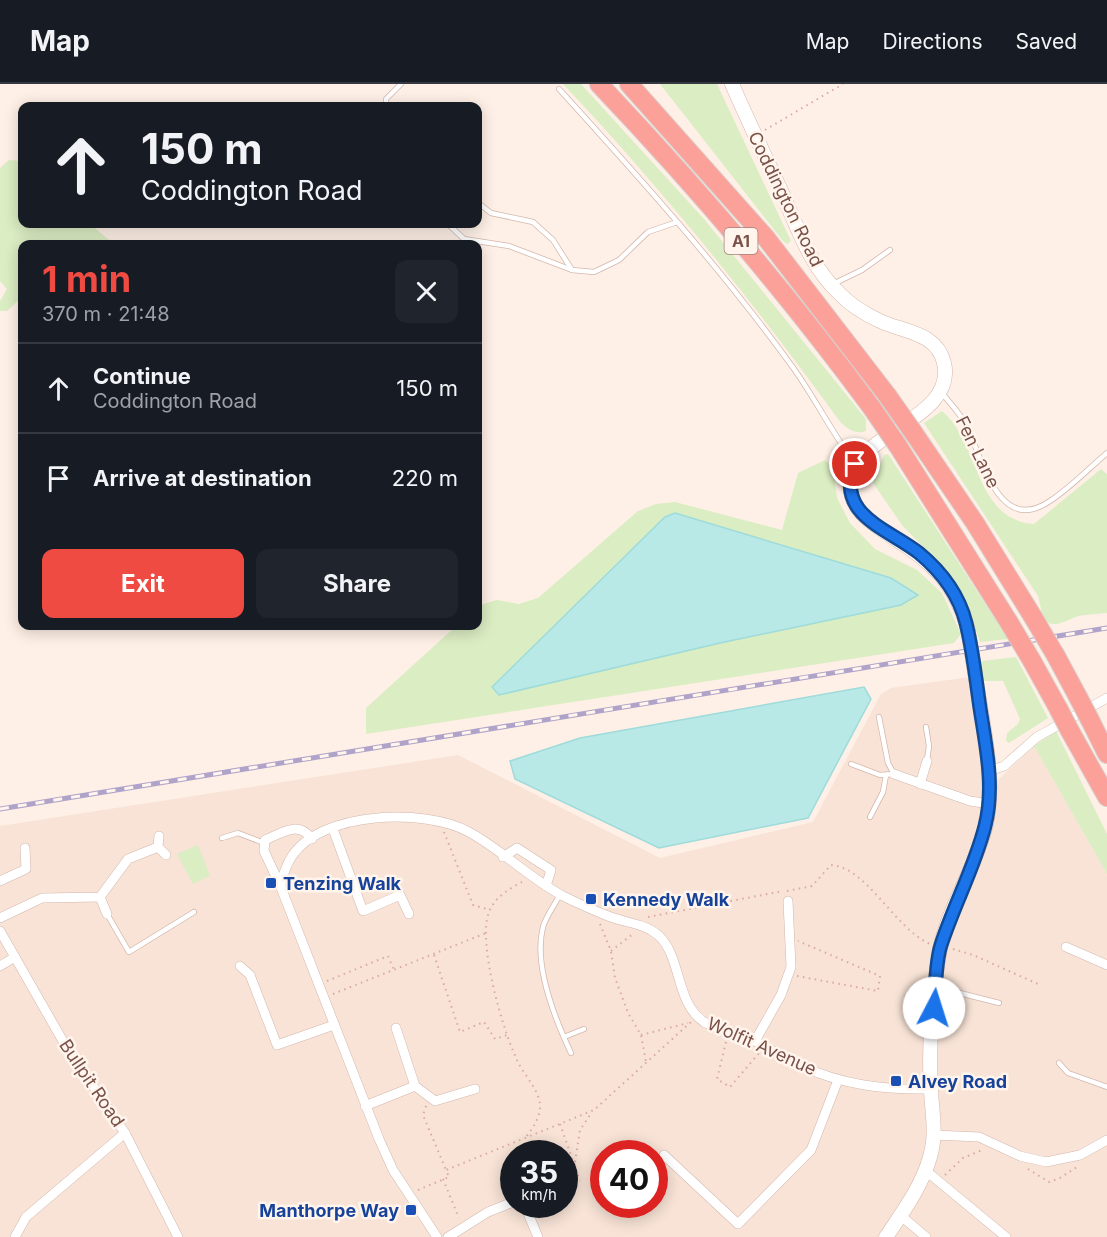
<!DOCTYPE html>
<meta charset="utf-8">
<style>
:root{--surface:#171b24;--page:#20242c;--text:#f1f3f6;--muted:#9ea1a6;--line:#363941;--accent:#ef4b43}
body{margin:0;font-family:Inter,sans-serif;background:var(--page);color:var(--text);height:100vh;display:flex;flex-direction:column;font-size:22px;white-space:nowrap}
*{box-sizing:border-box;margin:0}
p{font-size:20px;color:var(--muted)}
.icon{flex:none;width:33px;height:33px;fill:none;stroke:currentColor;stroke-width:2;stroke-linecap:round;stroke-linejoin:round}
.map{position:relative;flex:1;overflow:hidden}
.details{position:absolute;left:18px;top:156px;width:464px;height:390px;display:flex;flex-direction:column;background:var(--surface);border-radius:12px;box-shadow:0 3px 15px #0003}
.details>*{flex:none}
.top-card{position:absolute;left:18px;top:18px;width:464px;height:126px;border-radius:12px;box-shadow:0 3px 15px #0003;background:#171b24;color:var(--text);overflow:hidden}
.speed{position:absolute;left:500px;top:1056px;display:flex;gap:12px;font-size:30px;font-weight:700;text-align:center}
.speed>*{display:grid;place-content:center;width:78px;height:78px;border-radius:50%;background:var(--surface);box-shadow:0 3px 15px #0003;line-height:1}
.speed small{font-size:15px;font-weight:400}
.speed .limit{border:9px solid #d22;background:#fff;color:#111}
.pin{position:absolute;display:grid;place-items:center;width:51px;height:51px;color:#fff;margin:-26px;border:3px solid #fff;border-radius:50%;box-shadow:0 2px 6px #0007}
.me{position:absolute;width:66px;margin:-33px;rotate:5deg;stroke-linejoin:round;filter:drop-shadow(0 0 4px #0008)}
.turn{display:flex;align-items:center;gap:21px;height:126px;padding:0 24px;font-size:27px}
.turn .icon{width:78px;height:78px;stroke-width:2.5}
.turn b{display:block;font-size:42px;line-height:51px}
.round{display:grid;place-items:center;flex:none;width:63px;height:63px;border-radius:12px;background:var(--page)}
.summary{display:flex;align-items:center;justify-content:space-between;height:102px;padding:0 24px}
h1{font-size:36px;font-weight:700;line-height:45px;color:var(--accent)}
.action{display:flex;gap:12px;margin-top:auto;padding:12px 24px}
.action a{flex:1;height:69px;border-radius:12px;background:var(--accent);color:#fff;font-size:24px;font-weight:700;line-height:69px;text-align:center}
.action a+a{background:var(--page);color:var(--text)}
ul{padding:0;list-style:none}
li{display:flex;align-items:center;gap:18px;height:90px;padding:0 24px;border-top:2px solid var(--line)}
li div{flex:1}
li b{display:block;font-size:22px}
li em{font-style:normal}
header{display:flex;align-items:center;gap:36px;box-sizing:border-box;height:84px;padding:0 30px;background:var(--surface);border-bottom:2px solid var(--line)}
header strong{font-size:28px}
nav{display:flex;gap:33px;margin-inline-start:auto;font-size:21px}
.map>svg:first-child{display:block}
.residential{fill:#f8e3d6;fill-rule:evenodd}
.green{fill:#dbedc3;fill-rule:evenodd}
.water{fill:#b8e9e7;stroke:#9edbda;stroke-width:1.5}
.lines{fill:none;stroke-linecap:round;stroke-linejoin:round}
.lane-casing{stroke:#d3b7ad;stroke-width:6}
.street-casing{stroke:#d3b7ad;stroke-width:10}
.secondary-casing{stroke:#d6b6aa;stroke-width:15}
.highway-casing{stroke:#d9cecc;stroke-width:20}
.path{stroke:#daaa9e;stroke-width:2;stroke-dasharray:1.5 4.5;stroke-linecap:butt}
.lane{stroke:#fff;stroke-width:4.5}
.street{stroke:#fff;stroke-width:9}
.secondary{stroke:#fff;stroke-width:14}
.highway{stroke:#fba199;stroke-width:18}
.rail-casing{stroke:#b0a3c9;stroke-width:5}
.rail{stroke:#fff5ed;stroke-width:3;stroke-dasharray:9;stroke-linecap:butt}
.secondary-bridge-casing{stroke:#d6b6aa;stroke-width:15;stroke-linecap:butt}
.highway-bridge-casing{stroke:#d9cecc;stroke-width:20;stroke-linecap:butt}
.secondary-bridge{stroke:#fff;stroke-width:14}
.highway-bridge{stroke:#fba199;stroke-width:18}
.route-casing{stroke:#114b97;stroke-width:15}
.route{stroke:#1a73e8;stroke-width:10}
.transit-dot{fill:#1a4fb4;stroke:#fff5ed;stroke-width:2}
.labels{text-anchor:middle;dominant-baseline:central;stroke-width:5;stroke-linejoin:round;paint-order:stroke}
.shield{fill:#fff5ed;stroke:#a1827a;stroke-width:1.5}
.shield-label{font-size:16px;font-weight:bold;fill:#795148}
.street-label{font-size:18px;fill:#795148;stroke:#fff5ed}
.transit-label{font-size:18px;font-weight:bold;fill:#164399;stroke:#fff5ed;text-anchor:start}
</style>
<header>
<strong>Map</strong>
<nav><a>Map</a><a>Directions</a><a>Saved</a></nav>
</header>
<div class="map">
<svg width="1107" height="1153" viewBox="0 0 1107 1153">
<rect width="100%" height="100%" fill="#fef0e6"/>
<path class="residential" d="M970,593L986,697H997L1034,662L1107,790V1153H0V742L458,671L660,774L813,738L881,610L891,604ZM513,1070H564V1120H513ZM603,1070H654V1120H603Z"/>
<g class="green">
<path d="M563,0H581L704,135L866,335V347C855,351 849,345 841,339C755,220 663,106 563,0Z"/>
<polygon points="660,0 717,0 791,157 787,160 783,157"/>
<polygon points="9,76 22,77 22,140 90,140 114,160 22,160 22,213 7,227 0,227 0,217 7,205 0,197 0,84"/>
<path d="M942,327C980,358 974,436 1034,440L1101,385L1107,390V529C1097,530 1082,530 1073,534C1046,547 1044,539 1038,512L924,339Z"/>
<polygon points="888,370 1008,555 980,558 965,515 954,495 902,441 873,399 884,371"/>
<path d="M825,376L833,384L837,414L850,439L875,465L917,486L942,509L961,550L954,559L366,650V624L456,542H477V522L497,516L519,520L538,514L638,427L656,420L675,418L782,446L798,389ZM675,429L891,494L918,511L901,521L720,559L499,611L492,603L665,433Z"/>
<polygon points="1016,573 1048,634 1009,659 1006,657 1007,649 1018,640 1020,635 1003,597 984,597 980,580 982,577"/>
<polygon points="1056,647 1107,750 1107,790 1034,662"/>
<polygon points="198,761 210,792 193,800 177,770"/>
</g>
<g class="water">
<polygon points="675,429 891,494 918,511 901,521 720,559 499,611 492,603 665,433"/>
<polygon points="864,603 871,615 808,734 659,764 515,695 510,677 580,654"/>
</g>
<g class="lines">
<g class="lane-casing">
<g id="lane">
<path d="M559,5C639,93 719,182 789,278C813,310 830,346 854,378"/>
<polyline points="386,22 386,15 401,0"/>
<polyline points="477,118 491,129 533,138 553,156 572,186 594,188 619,176 648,148 677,138"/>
<polyline points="448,140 464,155 509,162 572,186"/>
<polyline points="833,200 862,186 890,166"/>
<path d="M941,308C950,319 960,329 966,341C982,371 997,453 1050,417C1070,404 1088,385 1107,369"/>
<polyline points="926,643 929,662 927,676"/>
<polyline points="851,680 880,691 894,690 888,679 879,633"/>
<polyline points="870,733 883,708 886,691"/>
<polyline points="222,754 238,749 264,759"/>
<path d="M560,810C555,821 546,832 543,843C533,881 555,935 571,969"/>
<polyline points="107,830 129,868 194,828"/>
<polyline points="936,903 999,919"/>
<polyline points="564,953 584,945"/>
<polyline points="1059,979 1068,989 1107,1003"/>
</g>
</g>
<g class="street-casing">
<g id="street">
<polyline points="989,687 1004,682 1037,653 1107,614"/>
<polyline points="894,690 970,717 990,720"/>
<polyline points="920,700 927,677"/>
<polyline points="333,745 363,827 400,811 409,830"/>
<polyline points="159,752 158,763 166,771"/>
<polyline points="503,773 517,764 551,786 546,802"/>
<polyline points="0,797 26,785 25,764"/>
<path d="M280,801L264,767L265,756C282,749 298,736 312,755"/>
<polyline points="100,813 107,830"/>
<polyline points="0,834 42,814 100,813 128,775 158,763"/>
<polyline points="0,847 64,959 125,1049 178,1153"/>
<polyline points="1066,863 1107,881"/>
<polyline points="0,882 15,873"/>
<polyline points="240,882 250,891 277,961 334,941"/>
<polyline points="396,944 415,1002"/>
<polyline points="755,957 781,911 791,883 788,817"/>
<polyline points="365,1022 415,1002 435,1017 475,1005"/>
<polyline points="934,1051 979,1053 1020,1072 1046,1078 1080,1071 1107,1056"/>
<polyline points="664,1071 738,1140 811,1066 838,996"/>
<polyline points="925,1086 1006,1153"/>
<polyline points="524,1120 538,1153"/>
<polyline points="900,1131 926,1153"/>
<polyline points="15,1153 26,1133 125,1049"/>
<path d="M437,1153L393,1086L379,1055L280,801C283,791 286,781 292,772C322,727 425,724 469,748C502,766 529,794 563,812C577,819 593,826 608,832C625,839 644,839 658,851C682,872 675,919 704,938C718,946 736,948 751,955C767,963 782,973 799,981C842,1001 884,1006 931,1005"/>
<polyline points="448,1153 488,1128 513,1118"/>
</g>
</g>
<g class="secondary-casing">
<g id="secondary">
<path d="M732,0C748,37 766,74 783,111C798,145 811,183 839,209C850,221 865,230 880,237C903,248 937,248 944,279C959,342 825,353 854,418C862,435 880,444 894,454C933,478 956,501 968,546"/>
<path d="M886,1153C903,1128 922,1102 930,1073C937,1050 932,1029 931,1006C928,966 933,904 940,865C949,822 976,783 986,741C996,694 983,643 976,596"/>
</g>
</g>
<g class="highway-casing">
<g id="highway">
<path d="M599,0C697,103 788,210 872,324"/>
<polyline points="629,0 766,154 887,311"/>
<polyline points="913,348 975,439 1033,533"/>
<polyline points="898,362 1010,540"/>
<polyline points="1056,572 1078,613"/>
<polyline points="1032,577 1058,624"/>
<polyline points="1090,636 1107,670"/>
<polyline points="1070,647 1107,713"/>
</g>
</g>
<g class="path">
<polyline points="765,46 843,0"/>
<polyline points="444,748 473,821 490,826"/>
<path d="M522,798C509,805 494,814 489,828C477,858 503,947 517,976C523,990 538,1004 540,1020C541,1032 533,1044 526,1053"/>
<path d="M787,807L812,802L831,781C868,784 894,844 930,860"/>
<polyline points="648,833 783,807"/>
<polyline points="600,840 611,867 615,894 628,929 641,951 646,978"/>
<polyline points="953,865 973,871 1038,900"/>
<polyline points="611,867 633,850"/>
<polyline points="434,871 460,948 484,938 495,955 507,951"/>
<polyline points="797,892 878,907 880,892 798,857"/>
<polyline points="327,897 388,872 394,886"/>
<polyline points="333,910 486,849"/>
<polyline points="641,951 688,939"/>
<polyline points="726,958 717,995 730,1003 759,969"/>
<polyline points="426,1022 423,1031 446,1086"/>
<polyline points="560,1040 580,1097"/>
<polyline points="575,1078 580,1046 592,1028"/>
<polyline points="1028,1085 1049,1098 1060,1094 1077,1083"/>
<polyline points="945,1091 963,1074 982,1066"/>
<polyline points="443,1095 459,1134"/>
<polyline points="418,1106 449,1093 446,1086 594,1026 691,938"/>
</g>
<use href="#lane" class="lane"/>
<use href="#street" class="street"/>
<use href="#secondary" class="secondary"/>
<use href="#highway" class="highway"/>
<g class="rail-casing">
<polyline id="rail" points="0,725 1107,544"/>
</g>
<use href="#rail" class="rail"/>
<g class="secondary-bridge-casing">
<polyline id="secondary-bridge" points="968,546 976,596"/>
</g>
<g class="highway-bridge-casing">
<g id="highway-bridge">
<polyline points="887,311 913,348"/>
<polyline points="872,324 898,362"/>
<polyline points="1033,533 1056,572"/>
<polyline points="1010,540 1032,577"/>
<polyline points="1078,613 1090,636"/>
<polyline points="1058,624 1070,647"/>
</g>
</g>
<use href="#secondary-bridge" class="secondary-bridge"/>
<use href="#highway-bridge" class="highway-bridge"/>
</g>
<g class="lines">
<g class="route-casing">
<path id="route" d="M855,380C834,431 889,445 919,469C942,488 959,511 966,539C973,567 976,596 980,624C986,663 995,703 985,742C975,782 954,821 941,861C935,880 936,904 934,924"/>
</g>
<use href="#route" class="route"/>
</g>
<g class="transit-dot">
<rect x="265" y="793" width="12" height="12" rx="3"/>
<rect x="585" y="809" width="12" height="12" rx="3"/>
<rect x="890" y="991" width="12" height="12" rx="3"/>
<rect x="405" y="1120" width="12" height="12" rx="3"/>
</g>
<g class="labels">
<rect class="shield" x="724.5" y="144" width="33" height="26" rx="4.5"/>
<g class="shield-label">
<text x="741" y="157">A1</text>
</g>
<g class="street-label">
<text transform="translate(786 115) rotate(64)">Coddington Road</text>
<text transform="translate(978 368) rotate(64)">Fen Lane</text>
<text transform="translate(762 962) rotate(24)">Wolfit Avenue</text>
<text transform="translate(92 999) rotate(56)">Bullpit Road</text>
</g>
<g class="transit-label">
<text x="283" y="799">Tenzing Walk</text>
<text x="603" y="815">Kennedy Walk</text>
<text x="908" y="997">Alvey Road</text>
<text x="399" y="1126" text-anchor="end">Manthorpe Way</text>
</g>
</g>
</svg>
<div class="speed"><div>35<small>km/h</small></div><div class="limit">40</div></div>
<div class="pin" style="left:855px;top:380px;background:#d93025"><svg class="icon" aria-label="arrive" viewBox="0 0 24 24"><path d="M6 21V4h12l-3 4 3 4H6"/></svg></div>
<svg class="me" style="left:934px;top:924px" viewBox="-20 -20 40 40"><circle r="19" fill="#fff"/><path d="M0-13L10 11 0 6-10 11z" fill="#1a73e8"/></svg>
<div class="top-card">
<div class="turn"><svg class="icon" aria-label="ahead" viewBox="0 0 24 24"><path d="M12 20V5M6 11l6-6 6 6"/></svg><div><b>150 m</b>Coddington Road</div></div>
</div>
<section class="details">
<div class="summary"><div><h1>1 min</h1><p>370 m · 21:48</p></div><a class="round"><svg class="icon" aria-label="close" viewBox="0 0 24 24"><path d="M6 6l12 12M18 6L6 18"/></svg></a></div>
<ul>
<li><svg class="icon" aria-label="ahead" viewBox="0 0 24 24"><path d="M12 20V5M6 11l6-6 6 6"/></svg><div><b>Continue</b><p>Coddington Road</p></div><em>150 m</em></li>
<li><svg class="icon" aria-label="arrive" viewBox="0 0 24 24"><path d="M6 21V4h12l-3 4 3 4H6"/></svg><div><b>Arrive at destination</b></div><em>220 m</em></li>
</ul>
<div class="action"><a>Exit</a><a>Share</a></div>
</section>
</div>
